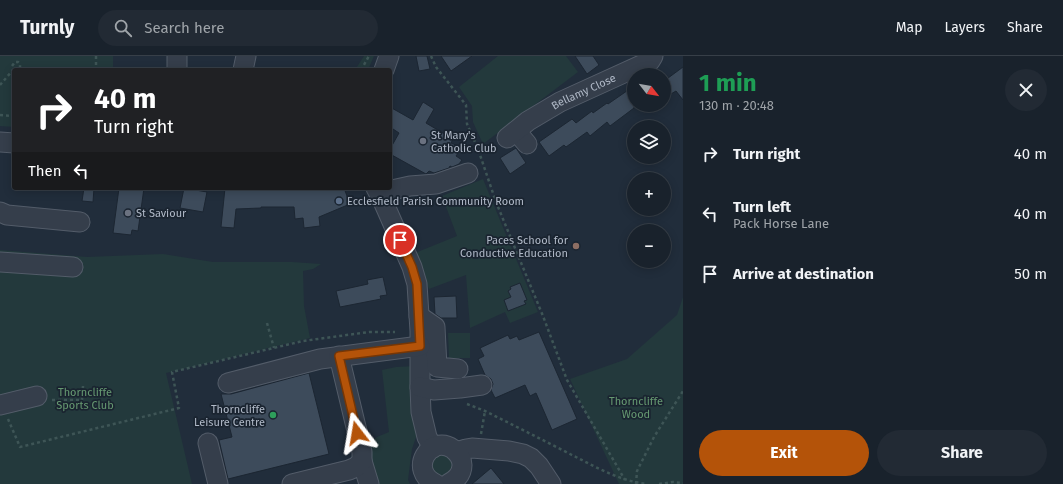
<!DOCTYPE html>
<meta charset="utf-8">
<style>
:root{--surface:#19222c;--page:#222a34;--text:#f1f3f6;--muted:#9fa4a9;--line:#373f48;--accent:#b45309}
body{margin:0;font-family:"Fira Sans",sans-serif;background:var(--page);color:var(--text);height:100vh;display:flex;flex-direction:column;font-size:15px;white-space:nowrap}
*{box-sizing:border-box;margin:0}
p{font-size:13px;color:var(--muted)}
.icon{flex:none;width:22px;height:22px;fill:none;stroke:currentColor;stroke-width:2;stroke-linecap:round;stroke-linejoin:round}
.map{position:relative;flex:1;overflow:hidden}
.drawer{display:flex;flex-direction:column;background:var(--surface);width:380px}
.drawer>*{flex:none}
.top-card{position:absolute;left:12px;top:12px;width:380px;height:122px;border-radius:4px;box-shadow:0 2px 10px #0003,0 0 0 1px var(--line);background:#202124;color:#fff;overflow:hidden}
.needle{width:26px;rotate:121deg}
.tools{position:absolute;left:627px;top:12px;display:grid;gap:8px}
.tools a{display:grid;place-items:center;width:44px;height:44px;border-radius:50%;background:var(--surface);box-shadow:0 2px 10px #0003,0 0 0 1px var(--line);font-size:20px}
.pin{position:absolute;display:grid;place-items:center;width:34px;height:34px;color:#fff;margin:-17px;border:2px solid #fff;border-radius:50%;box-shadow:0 1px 4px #0007}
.me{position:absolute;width:44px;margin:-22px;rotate:346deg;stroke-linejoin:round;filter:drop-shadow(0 0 3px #0008)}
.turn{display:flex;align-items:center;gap:14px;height:84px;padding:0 16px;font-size:18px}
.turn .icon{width:52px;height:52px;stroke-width:2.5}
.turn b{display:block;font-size:28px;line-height:34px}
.then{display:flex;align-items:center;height:38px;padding:0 16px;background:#0003;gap:8px;font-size:15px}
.round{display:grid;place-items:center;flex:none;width:42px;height:42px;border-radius:21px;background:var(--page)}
.headline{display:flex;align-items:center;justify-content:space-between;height:68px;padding:0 16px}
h1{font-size:24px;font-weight:700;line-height:30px;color:#1e9e55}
.cta{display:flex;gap:8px;margin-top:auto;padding:8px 16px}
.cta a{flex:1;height:46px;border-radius:24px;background:var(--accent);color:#fff;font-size:16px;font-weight:700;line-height:46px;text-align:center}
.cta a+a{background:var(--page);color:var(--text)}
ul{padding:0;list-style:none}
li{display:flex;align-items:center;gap:12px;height:60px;padding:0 16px}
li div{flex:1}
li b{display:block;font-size:15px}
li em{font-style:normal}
header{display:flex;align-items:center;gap:24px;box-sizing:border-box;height:56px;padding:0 20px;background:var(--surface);border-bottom:1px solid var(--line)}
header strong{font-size:19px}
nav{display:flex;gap:22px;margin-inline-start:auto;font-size:14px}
.search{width:280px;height:36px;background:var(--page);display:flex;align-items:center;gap:10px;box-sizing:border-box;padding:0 14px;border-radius:22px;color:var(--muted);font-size:15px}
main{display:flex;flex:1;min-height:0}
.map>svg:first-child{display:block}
.green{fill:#23393c}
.building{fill:#3d4b5b;stroke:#1c2632}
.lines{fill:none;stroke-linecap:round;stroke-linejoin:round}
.minor-casing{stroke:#535c69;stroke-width:21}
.path{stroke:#3e5556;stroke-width:2.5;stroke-dasharray:3 3;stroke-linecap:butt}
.minor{stroke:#353e4b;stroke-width:19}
.route-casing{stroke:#753606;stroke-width:10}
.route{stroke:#b45309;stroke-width:7}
.worship-dot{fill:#6b7280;stroke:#1a2430;stroke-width:1.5}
.service-dot{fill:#5c6f8a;stroke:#1a2430;stroke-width:1.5}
.education-dot{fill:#8d6e63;stroke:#1a2430;stroke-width:1.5}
.leisure-dot{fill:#2e9e5b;stroke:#1a2430;stroke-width:1.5}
.labels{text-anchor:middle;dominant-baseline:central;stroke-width:3.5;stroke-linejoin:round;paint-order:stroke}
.street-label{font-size:11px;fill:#b0b9c7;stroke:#1a2430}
.poi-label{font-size:11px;fill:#b0b9c7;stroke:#1a2430;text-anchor:start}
.park-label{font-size:11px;fill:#669971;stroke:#1a2430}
</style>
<header>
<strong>Turnly</strong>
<div class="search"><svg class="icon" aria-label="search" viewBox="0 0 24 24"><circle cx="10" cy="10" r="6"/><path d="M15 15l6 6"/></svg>Search here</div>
<nav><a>Map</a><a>Layers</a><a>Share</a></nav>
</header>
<main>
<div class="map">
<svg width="683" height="428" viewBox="0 0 683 428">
<rect width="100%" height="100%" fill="#212d3b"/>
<g class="green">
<polygon points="0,0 113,0 113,14 14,14 14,71 0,70"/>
<polygon points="364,0 374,0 368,14 355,14"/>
<polygon points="498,0 566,0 578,16 483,88 473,66 472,50 459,31"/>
<polygon points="483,123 538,256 510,267 505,256 470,272 466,219 429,233 415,197 457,180 442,140"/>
<polygon points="0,194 87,201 163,198 213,206 292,206 321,208 313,213 303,215 304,250 310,282 166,317 192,428 0,428"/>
<polygon points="683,241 683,428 619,428 570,323 627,303 677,259"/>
<polygon points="448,277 470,277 470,302 449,302"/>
<polygon points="417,310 417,378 412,393 408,424 410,428 378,428 367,388 377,381 389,376 382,314 396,311"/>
<polygon points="443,398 451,400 456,416 437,423 430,408 435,400"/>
</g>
<g class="building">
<polygon points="416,0 427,0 430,13 419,15"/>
<polygon points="441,0 472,0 451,15"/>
<polygon points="575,0 593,0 599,9 587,18"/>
<polygon points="683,11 683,44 676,35 664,42 664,25"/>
<polygon points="634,30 634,52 610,70 607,66 590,80 587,76 566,91 564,89 549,100 539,86 572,63 576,67 592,55 593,57 607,47 608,48"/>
<polygon points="423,46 434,53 426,67 453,83 451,87 458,90 455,95 458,97 456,100 462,104 459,108 452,111 450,110 449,112 434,117 429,115 426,118 390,98 390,93 399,77 390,71 390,51 413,64"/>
<polygon points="516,92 526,107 510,118 500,102"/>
<polygon points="84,132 94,132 93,146 82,145"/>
<polygon points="119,132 144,132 138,175 132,174 131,179 113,177"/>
<polygon points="184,132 207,136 203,156 180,152"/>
<polygon points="225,132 344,132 350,148 319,161 320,170 304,172 303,162 295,163 294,151 261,151 261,152 236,153 234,172 221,171"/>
<polygon points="383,221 387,239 380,240 381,243 340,251 336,235 368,228 367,224"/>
<polygon points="520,227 527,244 524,245 526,248 508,255 504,244 511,241 508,235 511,233 510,231"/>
<polygon points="456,240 457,262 441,262 435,258 434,241"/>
<polygon points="539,276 577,363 552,374 536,337 530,340 525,329 495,342 491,334 493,328 491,323 485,319 478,303 484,300 480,292 508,279 510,283 517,280 519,284"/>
<polygon points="309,317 329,398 228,423 219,384 232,381 221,338 231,338"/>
<polygon points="491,412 504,428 472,428"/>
</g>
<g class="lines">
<g class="minor-casing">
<g id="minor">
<polyline points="177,0 177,14"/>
<polyline points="243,14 246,0"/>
<polyline points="384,14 389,0"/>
<polyline points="516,75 527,88"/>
<path id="s1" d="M507,82L528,65L560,46L650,5L653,0"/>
<polyline points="0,86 14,87"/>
<polyline points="376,132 382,143 412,211 417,228 420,275 420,331 421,356 427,381 433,392"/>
<polyline points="379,138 392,134 410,130 436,128 468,117"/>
<polyline points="0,156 7,159 80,166"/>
<polyline points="0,206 73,211"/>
<polyline points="419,260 435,271 437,311 458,313"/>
<polyline points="228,327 320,303 420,290"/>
<polyline points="420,331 434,334 460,332 482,329"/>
<polyline points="0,349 37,340"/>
<polyline points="208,387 218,428"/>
<polyline points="457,396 466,393 472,392 509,395 523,398 531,402 539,410 551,428"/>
<polyline points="362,405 369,428"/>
<polyline points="292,428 349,414 356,411 362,405 362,396 339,300"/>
<path d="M436,428C407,415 430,377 453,393C458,397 462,403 462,409C462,418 456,424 448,428"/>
</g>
</g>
<g class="path">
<polyline points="96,0 96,14"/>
<polyline points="431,0 436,11 466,49 467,68 478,93 496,146 543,260 567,324 625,424"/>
<polyline points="361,14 369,0"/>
<polyline points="0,29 13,14 12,10 15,6 18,6 20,8 20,12 17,14"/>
<polyline points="0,59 14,60"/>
<polyline points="267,267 274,292"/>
<polyline points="52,344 82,344 83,330"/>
<path d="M467,348L485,355C513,369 541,383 570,398C594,410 619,425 647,428"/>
<polyline points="8,363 20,391 179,352 172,316 303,285 369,276 395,276"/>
<polyline points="481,378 485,355"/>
<polyline points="636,428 637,415 654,381 683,335"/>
<polyline points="659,428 673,426 683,427"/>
</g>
<use href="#minor" class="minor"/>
</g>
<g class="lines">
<g class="route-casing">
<polyline id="route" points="357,377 339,300 420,290 417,228 412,211 400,184"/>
</g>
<use href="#route" class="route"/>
</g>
<g class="worship-dot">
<circle cx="423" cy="85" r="4"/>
<circle cx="128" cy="157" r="4"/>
</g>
<circle class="service-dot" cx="339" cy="145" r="4"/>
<circle class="education-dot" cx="576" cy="190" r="4"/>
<circle class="leisure-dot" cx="273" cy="359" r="4"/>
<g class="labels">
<g class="street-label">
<text stroke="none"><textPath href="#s1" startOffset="90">Bellamy Close</textPath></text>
</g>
<g class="poi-label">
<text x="431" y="79">St Mary's<tspan x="431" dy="13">Catholic Club</tspan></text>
<text x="347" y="145">Ecclesfield Parish Community Room</text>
<text x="136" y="157">St Saviour</text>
<text x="568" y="184" text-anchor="end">Paces School for<tspan x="568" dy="13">Conductive Education</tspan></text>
<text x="265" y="353" text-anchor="end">Thorncliffe<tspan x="265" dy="13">Leisure Centre</tspan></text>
</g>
<g class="park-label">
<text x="85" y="336">Thorncliffe<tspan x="85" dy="13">Sports Club</tspan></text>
<text x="636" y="345">Thorncliffe<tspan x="636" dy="13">Wood</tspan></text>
</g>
</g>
</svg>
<div class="tools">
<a><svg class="needle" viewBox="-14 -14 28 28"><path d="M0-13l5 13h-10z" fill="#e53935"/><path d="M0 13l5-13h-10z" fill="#9fa4a9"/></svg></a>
<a><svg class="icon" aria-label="layers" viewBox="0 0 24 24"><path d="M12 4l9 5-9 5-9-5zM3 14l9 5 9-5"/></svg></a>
<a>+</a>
<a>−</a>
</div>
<div class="pin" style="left:400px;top:184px;background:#d93025"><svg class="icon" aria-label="arrive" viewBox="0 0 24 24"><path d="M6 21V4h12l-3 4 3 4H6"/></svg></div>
<svg class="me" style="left:357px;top:377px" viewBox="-20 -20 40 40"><path d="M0-17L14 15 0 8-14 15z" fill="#b45309" stroke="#fff" stroke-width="4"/></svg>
<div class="top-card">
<div class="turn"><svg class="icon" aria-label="right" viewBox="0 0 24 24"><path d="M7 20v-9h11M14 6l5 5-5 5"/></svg><div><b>40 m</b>Turn right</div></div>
<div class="then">Then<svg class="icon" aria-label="left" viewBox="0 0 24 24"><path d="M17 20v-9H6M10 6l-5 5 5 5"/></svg></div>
</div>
</div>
<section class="drawer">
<div class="headline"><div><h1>1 min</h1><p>130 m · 20:48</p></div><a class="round"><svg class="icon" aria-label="close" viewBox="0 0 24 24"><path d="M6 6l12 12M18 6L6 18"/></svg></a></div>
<ul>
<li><svg class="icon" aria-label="right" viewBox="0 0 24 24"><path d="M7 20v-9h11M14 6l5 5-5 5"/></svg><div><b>Turn right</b></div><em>40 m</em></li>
<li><svg class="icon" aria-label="left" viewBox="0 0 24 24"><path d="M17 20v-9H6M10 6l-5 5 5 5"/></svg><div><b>Turn left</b><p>Pack Horse Lane</p></div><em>40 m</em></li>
<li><svg class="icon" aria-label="arrive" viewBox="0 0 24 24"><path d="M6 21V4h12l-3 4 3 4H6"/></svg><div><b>Arrive at destination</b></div><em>50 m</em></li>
</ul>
<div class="cta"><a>Exit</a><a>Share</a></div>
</section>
</main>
